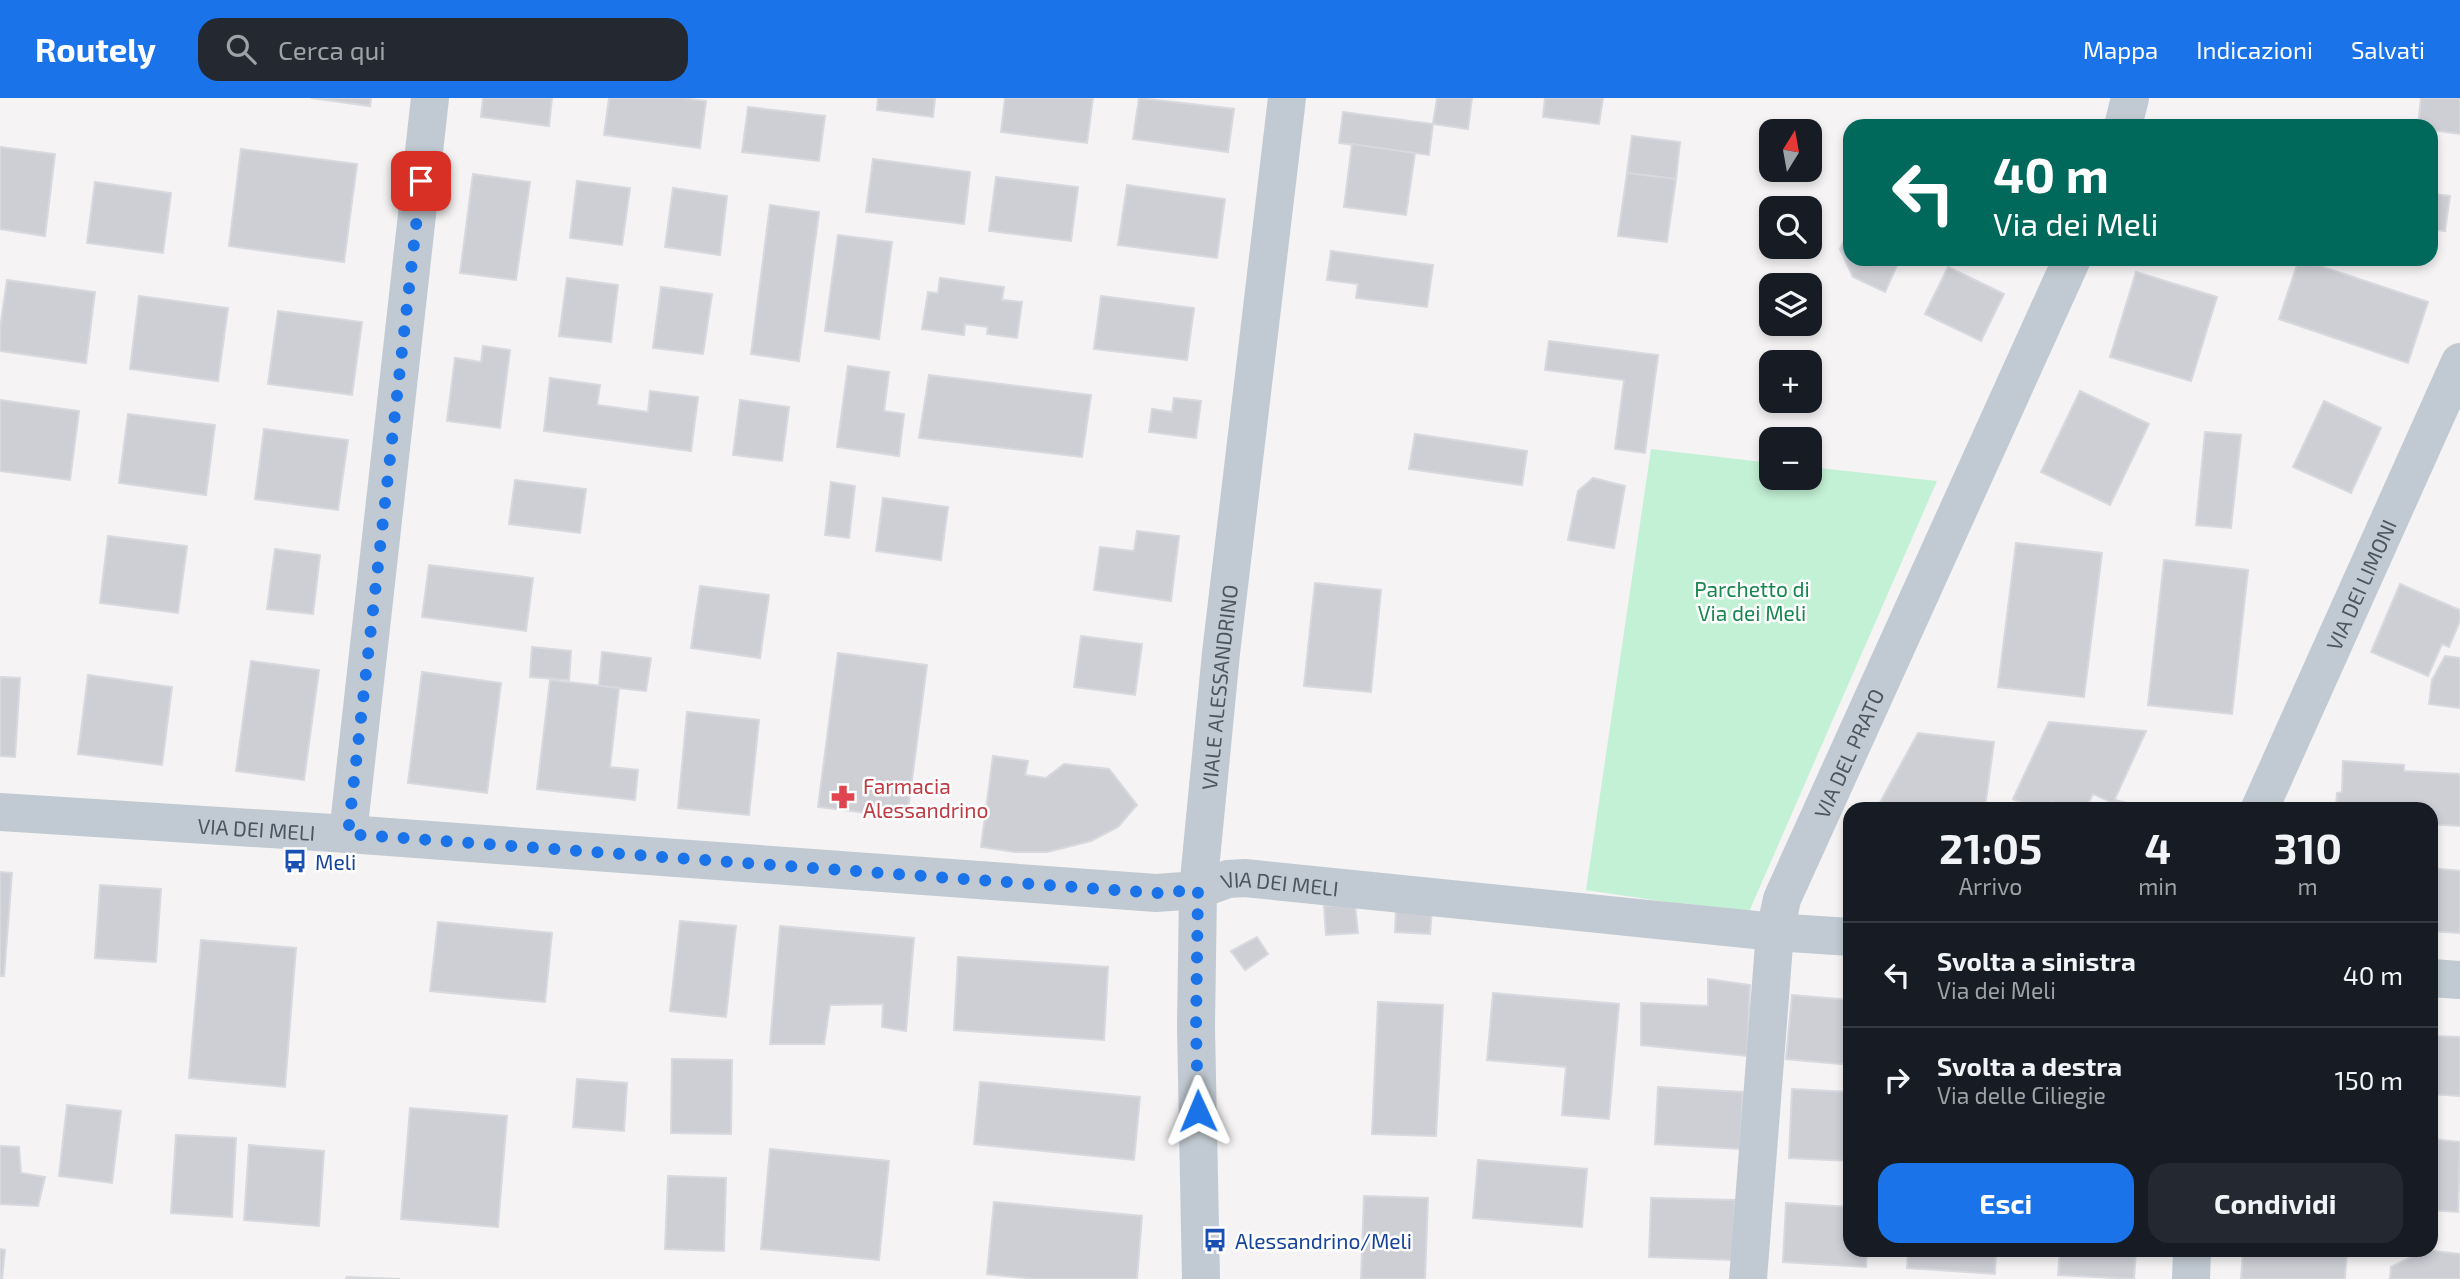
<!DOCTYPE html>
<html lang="it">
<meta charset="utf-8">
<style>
:root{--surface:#171b24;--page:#242831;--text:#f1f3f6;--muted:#9ea1a6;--line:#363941;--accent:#1a73e8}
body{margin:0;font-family:"Exo 2",sans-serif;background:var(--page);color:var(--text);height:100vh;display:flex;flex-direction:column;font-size:26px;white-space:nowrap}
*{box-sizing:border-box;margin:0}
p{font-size:23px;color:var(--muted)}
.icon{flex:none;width:38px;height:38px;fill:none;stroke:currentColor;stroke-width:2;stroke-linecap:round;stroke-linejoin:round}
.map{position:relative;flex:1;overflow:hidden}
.panel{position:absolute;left:1843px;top:704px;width:595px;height:455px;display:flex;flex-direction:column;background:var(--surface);border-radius:21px;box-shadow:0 4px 10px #0003}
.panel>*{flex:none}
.guide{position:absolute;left:1843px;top:21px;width:595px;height:147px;border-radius:21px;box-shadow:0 4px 10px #0003;background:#00695c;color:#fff;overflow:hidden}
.needle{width:46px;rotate:11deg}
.buttons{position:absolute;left:1759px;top:21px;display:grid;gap:14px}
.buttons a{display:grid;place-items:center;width:63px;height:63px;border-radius:14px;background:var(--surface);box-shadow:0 4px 10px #0003;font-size:35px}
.pin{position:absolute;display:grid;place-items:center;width:60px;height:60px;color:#fff;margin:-30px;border-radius:14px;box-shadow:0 4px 10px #0006}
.me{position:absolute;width:77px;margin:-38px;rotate:359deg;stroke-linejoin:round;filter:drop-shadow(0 0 5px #0008)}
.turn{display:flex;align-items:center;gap:24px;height:147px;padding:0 35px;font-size:32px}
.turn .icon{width:91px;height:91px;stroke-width:2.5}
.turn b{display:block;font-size:49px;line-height:60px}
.eta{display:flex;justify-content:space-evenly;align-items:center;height:119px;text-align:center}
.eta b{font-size:42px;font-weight:700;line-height:49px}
.action{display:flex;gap:14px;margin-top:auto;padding:14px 35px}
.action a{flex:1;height:80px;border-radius:21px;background:var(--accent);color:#fff;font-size:28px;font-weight:700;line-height:80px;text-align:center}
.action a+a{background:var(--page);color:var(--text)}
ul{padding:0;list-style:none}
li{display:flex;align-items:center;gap:21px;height:105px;padding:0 35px;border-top:2px solid var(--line)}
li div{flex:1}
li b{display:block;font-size:26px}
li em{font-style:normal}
header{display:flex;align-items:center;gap:42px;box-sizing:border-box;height:98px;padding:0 35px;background:var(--accent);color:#fff}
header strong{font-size:33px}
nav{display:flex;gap:38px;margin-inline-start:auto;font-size:24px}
.search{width:490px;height:63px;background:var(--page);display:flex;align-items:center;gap:18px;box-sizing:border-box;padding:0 24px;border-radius:21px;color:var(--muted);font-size:26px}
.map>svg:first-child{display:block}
.green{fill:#c3f1d5}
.building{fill:#cdcfd5;stroke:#d7d9de;stroke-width:2}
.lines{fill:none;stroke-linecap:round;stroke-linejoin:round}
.minor{stroke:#c1cad2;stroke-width:38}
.tertiary{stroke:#c1cad2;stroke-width:38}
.route{stroke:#1a73e8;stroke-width:12;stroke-dasharray:0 21.6}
.labels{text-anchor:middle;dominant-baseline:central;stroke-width:5;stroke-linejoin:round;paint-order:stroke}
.street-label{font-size:21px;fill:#4a5661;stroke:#fff}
.park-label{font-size:21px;fill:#17864f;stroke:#fff}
.health-label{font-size:21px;fill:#be3a42;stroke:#fff;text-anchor:start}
.transit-label{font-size:21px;fill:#164399;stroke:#fff;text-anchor:start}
</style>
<header>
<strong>Routely</strong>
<div class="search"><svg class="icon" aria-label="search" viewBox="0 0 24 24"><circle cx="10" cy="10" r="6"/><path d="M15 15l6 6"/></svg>Cerca qui</div>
<nav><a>Mappa</a><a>Indicazioni</a><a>Salvati</a></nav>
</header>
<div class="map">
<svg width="2460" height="1181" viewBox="0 0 2460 1181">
<rect width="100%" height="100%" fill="#f5f3f3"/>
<polygon class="green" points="1651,351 1771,365 1771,380 1810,380 1810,369 1937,383 1748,816 1586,792"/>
<g class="building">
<polygon points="311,0 371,0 370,8"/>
<polygon points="483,0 552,0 549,28 481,19"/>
<polygon points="609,0 682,0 706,3 700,50 604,37"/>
<polygon points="878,0 935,0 933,19 877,12"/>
<polygon points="1005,0 1093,0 1087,45 1001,34"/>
<polygon points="1139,0 1234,11 1228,54 1133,41"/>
<polygon points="1437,0 1472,0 1468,31 1433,26"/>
<polygon points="1545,0 1603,0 1599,26 1543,19"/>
<polygon points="2421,0 2460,0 2460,36 2431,32 2431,28 2418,28"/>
<polygon points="748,9 825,18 819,63 742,54"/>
<polygon points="1343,14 1433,26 1429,57 1339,45"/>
<polygon points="1632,38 1680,44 1676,81 1627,75"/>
<polygon points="1352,46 1415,55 1406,117 1344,109"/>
<polygon points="0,49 55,56 45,138 0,131"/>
<polygon points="241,51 357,66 344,164 229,148"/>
<polygon points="873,61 970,74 964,126 866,114"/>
<polygon points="1627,75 1676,81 1667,144 1618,138"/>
<polygon points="473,76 530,84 516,182 460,175"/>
<polygon points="996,79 1078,89 1071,143 989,133"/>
<polygon points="577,83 630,90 622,147 570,140"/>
<polygon points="95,84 171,95 163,155 87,145"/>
<polygon points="1127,87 1225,101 1217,160 1118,147"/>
<polygon points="673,90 727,98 720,157 665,149"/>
<polygon points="2431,96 2450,98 2445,133 2431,131"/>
<polygon points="770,107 819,114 799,263 751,256"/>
<polygon points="1850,130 1850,161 1900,161 1885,194 1853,179 1840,151"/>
<polygon points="838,137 892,144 879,241 825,233"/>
<polygon points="1331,153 1433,167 1427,209 1356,200 1358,186 1327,182"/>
<polygon points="2237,161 2282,161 2280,167"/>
<polygon points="2299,161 2428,204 2408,265 2279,221"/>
<polygon points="1948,169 2004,196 1981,243 1925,216"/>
<polygon points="2136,174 2217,199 2191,283 2110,259"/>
<polygon points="567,180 618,187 611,244 559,238"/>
<polygon points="940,180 1004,189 1002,202 1022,204 1017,240 987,236 988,229 965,226 964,237 922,231 928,194 938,195"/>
<polygon points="7,182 95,194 86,265 0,253 0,230"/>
<polygon points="661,189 712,196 703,256 653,250"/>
<polygon points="139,198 228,210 218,283 130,271"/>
<polygon points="1101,198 1194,210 1187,262 1094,251"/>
<polygon points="278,213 362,224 352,297 268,286"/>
<polygon points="1549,243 1658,257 1645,355 1615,351 1624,282 1545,272"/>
<polygon points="483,248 510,252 500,330 447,323 455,260 481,264"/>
<polygon points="848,268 889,274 884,313 904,316 899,358 837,349"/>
<polygon points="929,277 1091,297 1082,359 919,340"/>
<polygon points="550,280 600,287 597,307 648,314 650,293 698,299 691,353 544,333"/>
<polygon points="2080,293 2149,326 2110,407 2041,374"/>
<polygon points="1174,300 1201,303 1196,340 1149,334 1152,311 1172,314"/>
<polygon points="0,302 79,313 70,382 0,373"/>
<polygon points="740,302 789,309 782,363 733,357"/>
<polygon points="2324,303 2381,330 2351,395 2293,369"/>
<polygon points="128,316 215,327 206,397 119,385"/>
<polygon points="264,331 348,342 338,412 255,401"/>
<polygon points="2205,334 2241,337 2231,430 2196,427"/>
<polygon points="1415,336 1527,353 1522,387 1409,371"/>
<polygon points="1593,380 1625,388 1614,450 1568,442 1578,393"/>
<polygon points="515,382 586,391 580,435 509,426"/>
<polygon points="831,384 855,388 849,440 825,437"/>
<polygon points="883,400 948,409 941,462 876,453"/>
<polygon points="1137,433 1179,438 1171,503 1094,492 1100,449 1134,453"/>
<polygon points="108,438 187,448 178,515 100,505"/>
<polygon points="2016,445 2102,455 2084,599 1998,589"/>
<polygon points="275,451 320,457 313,516 267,511"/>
<polygon points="2164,462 2248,472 2232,616 2148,607"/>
<polygon points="429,467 533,480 526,533 422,519"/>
<polygon points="1315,485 1381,492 1371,594 1304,588"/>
<polygon points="2400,486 2460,512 2460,523 2449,549 2442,546 2428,578 2371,554"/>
<polygon points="700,488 769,497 760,560 691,550"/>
<polygon points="1081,538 1142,546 1135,597 1074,589"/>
<polygon points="532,549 571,553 569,582 530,579"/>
<polygon points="602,554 651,560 646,593 599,588"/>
<polygon points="838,555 927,567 907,720 818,709"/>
<polygon points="2445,558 2460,560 2460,610 2429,606 2432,582"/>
<polygon points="251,563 319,572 304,682 236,673"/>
<polygon points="422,574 501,585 487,695 408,685"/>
<polygon points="88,577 172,589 162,667 78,656"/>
<polygon points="0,579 20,580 15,659 0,658"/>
<polygon points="550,582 619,590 610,669 638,672 635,702 537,691"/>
<polygon points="687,614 759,622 749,717 678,710"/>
<polygon points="2049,624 2146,633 2113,705 2093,696 2086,710 2070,710 2052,704 2049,710 2032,710 2013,701"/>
<polygon points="1918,635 1994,644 1985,710 1877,710"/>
<polygon points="993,658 1028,663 1025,677 1046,680 1064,666 1109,671 1137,707 1118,729 1091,743 1047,754 1015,754 981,749"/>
<polygon points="2343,663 2404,667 2404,673 2460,676 2460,728 2431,726 2431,710 2336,710 2337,695 2342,694"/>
<polygon points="2115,702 2147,710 2111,710"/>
<polygon points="2431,770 2460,773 2460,835 2431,833"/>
<polygon points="0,774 12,775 4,878 0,878"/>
<polygon points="100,787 161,791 156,864 95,860"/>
<polygon points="1355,807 1358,835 1326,837 1324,808"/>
<polygon points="1396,810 1432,812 1430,836 1395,834"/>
<polygon points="680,823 736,828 726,919 670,913"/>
<polygon points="438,824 552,835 545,904 430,893"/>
<polygon points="780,828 914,840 906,933 882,929 883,906 830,907 824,946 770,946"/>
<polygon points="1257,839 1268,856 1245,872 1231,853"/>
<polygon points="201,842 296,850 285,989 189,980"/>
<polygon points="958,859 1108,869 1104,942 954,932"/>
<polygon points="1708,881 1750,887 1747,958 1641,947 1641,905 1708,908"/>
<polygon points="1493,895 1619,906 1609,1021 1562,1017 1566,969 1487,962"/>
<polygon points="1792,897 1850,902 1850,967 1786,961"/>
<polygon points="1378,904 1443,907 1436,1038 1372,1036"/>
<polygon points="2431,938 2460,939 2460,998 2431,996"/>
<polygon points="672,961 732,962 731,1036 671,1035"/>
<polygon points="577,981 627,985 624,1033 573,1029"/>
<polygon points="980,984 1140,999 1134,1062 974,1046"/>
<polygon points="1658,989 1743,994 1740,1051 1655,1046"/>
<polygon points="1792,991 1850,994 1850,1063 1789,1060"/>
<polygon points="67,1007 121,1013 112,1085 59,1078"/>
<polygon points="410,1010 507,1018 498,1129 401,1121"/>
<polygon points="176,1037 236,1040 232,1119 171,1115"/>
<polygon points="2431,1041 2460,1044 2458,1114 2431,1112"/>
<polygon points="249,1047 324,1053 319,1128 244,1122"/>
<polygon points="0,1048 19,1049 21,1075 45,1079 38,1108 0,1106"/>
<polygon points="770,1051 889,1063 879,1162 761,1151"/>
<polygon points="1478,1062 1587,1071 1582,1129 1473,1120"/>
<polygon points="668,1078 726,1080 724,1153 665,1151"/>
<polygon points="1364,1098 1428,1100 1425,1181 1361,1181"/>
<polygon points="1651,1100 1735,1102 1733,1162 1649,1159"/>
<polygon points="994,1104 1142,1118 1137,1181 1036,1181 987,1176"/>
<polygon points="1786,1105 1850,1109 1850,1152 1867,1152 1866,1169 1783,1164"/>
<polygon points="0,1151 5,1152 2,1181 0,1181"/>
<polygon points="1908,1152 1996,1152 1995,1176 1907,1170"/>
<polygon points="2060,1152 2136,1152 2134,1181 2058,1177"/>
<polygon points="2243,1152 2347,1152 2345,1181 2241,1181"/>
<polygon points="2425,1152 2460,1156 2460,1181 2390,1181 2391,1169"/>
<polygon points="347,1179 400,1181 346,1181"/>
</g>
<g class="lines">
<g class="minor">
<polyline points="2123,28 2130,0"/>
<path id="s1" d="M2260,710L2460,264"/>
<polyline points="348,736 430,0"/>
<path id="s2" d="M1198,792L1228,781L1245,780L1775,834L1850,839"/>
<polyline points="2431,880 2460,882"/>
<path id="s3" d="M1748,1181L1775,834L1782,801L2072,161"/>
<polyline points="2191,1181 2192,1152"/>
</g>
<g class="tertiary">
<path id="s4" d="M0,714L348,736L1156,795L1198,792"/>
<path id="s5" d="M1201,1181L1196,929L1198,792L1221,555L1287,0"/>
</g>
</g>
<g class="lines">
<polyline class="route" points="421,83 348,736 1156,795 1198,792 1196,929 1198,1013"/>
</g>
<defs>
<g id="pharmacy-bare" transform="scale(1.89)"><path d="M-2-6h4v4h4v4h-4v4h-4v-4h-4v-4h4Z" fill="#e0444e" stroke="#fff" stroke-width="2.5" paint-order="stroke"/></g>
<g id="bus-bare" transform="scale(1.89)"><path d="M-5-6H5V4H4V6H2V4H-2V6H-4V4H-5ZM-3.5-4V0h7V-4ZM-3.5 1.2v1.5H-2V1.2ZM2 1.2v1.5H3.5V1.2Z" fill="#1a4fb4" stroke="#fff" stroke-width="2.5" paint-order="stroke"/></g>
</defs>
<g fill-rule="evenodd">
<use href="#pharmacy-bare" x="843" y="699"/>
<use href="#bus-bare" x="295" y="763"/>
<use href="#bus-bare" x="1215" y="1142"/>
</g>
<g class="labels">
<g class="street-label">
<text stroke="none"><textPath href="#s1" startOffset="245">VIA DEI LIMONI</textPath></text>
<text stroke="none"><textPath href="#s5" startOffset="593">VIALE ALESSANDRINO</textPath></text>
<text stroke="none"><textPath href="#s3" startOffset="542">VIA DEL PRATO</textPath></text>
<text stroke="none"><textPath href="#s4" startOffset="257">VIA DEI MELI</textPath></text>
<text stroke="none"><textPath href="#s2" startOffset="84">VIA DEI MELI</textPath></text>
</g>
<g class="park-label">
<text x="1752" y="490">Parchetto di<tspan x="1752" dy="24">Via dei Meli</tspan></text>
</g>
<g class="health-label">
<text x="863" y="687">Farmacia<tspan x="863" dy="24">Alessandrino</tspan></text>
</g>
<g class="transit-label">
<text x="315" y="763">Meli</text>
<text x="1235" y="1142">Alessandrino/Meli</text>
</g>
</g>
</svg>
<div class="buttons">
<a><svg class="needle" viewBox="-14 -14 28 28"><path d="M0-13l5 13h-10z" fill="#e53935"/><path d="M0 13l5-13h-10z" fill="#9ea1a6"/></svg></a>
<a><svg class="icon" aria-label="search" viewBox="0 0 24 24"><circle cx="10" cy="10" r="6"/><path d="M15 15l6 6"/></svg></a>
<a><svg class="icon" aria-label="layers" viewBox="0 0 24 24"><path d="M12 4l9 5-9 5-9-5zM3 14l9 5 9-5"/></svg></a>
<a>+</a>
<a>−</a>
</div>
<div class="pin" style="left:421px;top:83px;background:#d93025"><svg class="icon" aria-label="arrive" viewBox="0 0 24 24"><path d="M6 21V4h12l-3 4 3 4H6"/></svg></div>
<svg class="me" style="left:1198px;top:1013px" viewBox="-20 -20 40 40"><path d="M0-17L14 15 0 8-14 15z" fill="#1a73e8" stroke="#fff" stroke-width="4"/></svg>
<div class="guide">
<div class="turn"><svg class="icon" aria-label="left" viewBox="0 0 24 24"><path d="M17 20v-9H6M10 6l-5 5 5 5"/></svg><div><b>40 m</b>Via dei Meli</div></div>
</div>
<section class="panel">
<div class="eta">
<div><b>21:05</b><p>Arrivo</p></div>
<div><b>4</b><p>min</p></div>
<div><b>310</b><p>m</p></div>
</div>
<ul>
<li><svg class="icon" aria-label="left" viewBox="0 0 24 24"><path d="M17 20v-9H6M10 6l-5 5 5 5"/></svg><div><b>Svolta a sinistra</b><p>Via dei Meli</p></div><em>40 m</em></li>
<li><svg class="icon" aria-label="right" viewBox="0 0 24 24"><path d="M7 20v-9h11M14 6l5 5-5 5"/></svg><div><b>Svolta a destra</b><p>Via delle Ciliegie</p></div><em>150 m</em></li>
</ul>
<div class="action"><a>Esci</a><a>Condividi</a></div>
</section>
</div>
